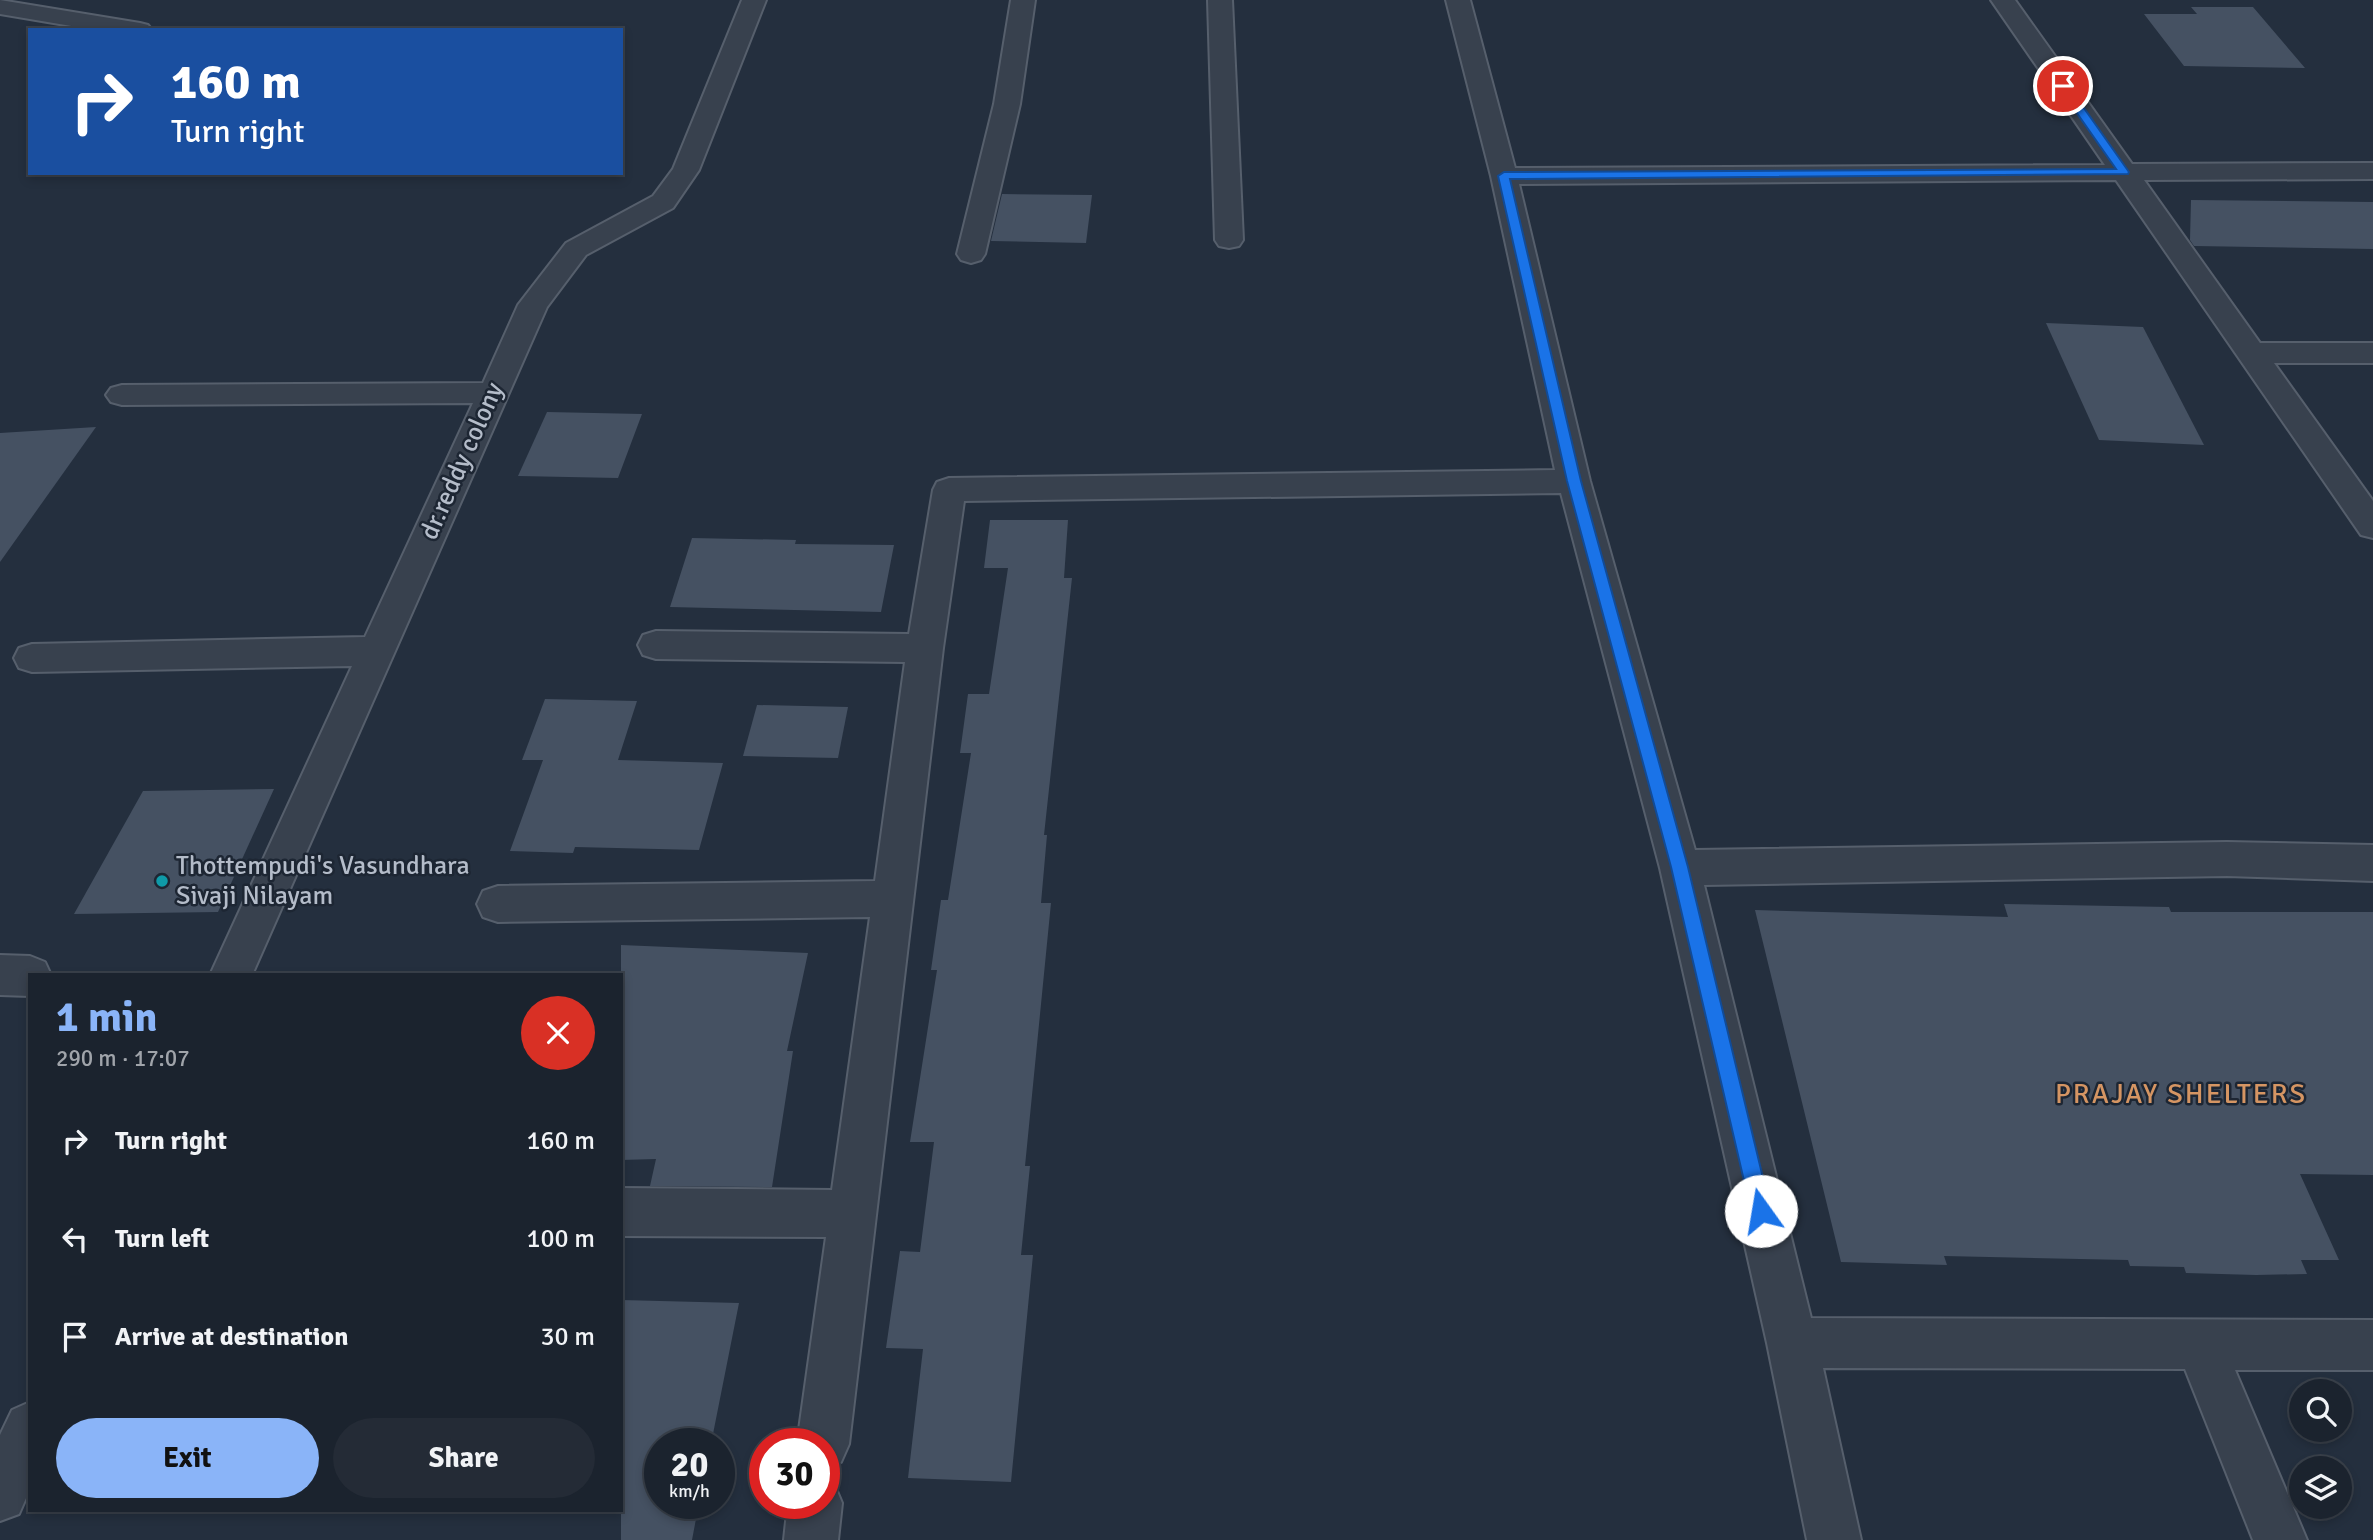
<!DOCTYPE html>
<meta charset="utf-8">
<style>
:root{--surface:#1b232e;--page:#242b36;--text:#f1f3f6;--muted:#a0a4aa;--line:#39404a;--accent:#8ab4f8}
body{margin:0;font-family:Signika,sans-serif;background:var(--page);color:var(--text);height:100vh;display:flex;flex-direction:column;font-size:26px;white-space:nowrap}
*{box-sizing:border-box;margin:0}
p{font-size:23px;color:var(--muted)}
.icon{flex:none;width:38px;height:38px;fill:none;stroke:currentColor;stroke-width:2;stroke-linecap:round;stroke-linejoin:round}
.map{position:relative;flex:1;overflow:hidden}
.panel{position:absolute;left:28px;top:973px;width:595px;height:539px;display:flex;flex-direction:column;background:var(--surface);border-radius:0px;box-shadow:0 4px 10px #0003,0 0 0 2px var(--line)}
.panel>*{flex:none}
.hud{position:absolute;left:28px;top:28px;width:595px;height:147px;border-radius:0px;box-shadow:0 4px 10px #0003,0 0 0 2px var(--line);background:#1a4fa0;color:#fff;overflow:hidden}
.fabs{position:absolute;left:2289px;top:1379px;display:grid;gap:14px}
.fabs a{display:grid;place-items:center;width:63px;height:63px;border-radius:50%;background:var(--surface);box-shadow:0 4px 10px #0003,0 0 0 2px var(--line);font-size:35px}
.speed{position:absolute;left:644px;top:1428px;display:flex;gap:14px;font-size:35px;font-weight:700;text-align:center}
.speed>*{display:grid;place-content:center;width:91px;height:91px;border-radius:50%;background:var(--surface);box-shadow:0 4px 10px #0003,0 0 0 2px var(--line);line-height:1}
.speed small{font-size:18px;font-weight:400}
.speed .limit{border:10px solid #d22;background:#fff;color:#111}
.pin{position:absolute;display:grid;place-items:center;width:60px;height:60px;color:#fff;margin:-30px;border:4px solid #fff;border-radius:50%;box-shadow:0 2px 7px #0007}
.me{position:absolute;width:77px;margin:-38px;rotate:347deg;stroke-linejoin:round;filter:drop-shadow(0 0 5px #0008)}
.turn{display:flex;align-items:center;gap:24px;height:147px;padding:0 28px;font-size:32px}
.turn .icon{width:91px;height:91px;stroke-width:2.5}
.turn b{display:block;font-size:49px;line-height:60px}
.round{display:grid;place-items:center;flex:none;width:74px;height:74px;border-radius:37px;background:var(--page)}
.head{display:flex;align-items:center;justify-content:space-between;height:119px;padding:0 28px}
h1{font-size:42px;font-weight:800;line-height:52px;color:var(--accent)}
.cta{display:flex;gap:14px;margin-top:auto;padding:14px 28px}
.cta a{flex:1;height:80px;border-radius:42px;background:var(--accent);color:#111;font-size:28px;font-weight:800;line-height:80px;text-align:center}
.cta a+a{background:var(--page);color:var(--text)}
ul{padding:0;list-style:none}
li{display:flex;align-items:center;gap:21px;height:98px;padding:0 28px}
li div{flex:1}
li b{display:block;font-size:26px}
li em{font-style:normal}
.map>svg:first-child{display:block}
.building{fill:#455162}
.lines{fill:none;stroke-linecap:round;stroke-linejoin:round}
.minor-casing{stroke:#565f6c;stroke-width:4}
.minor{fill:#38414e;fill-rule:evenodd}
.route{fill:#1a73e8;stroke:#114b97;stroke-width:2}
.culture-dot{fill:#0f9aa8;stroke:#1d2633;stroke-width:2.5}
.labels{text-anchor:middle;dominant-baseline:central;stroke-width:5;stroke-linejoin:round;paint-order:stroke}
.street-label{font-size:26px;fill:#b4bcc9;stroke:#1d2633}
.poi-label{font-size:26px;fill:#b4bcc9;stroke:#1d2633;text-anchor:start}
.neighbourhood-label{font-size:28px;letter-spacing:2px;fill:#d59563;stroke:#1d2633}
</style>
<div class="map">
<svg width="2373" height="1540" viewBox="0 0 2373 1540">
<rect width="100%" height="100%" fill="#242f3e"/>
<g class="building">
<polygon points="2191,7 2253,7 2305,68 2184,66 2144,14 2197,14"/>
<polygon points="1002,194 1092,195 1086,243 991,241"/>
<polygon points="2191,200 2373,202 2373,249 2194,246 2190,240"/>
<polygon points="2046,323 2143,327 2204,445 2099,440"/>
<polygon points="547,412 642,414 618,478 518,476"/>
<polygon points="96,427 0,562 0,433"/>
<polygon points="990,520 1068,520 1064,578 1072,578 1044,835 1047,835 1041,903 1051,903 1025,1166 1030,1166 1021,1255 1033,1255 1011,1482 908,1478 923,1349 886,1348 900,1251 920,1252 934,1142 910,1142 937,970 931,970 941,900 948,900 971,753 960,753 968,694 989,694 1008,568 984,568"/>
<polygon points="692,538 796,540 795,544 894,545 881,612 670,607"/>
<polygon points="545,699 637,701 618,760 723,763 699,850 575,847 573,853 510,851 543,760 522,760"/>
<polygon points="757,705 848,707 838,758 743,756"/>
<polygon points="274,789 218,912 74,914 143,791"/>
<polygon points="2004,904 2169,907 2171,912 2373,912 2373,1175 2300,1174 2339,1260 2301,1260 2307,1274 2256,1275 2186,1273 2184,1267 2130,1266 2128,1260 1944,1256 1947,1265 1841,1262 1755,910 2008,917"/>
<polygon points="621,945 808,953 787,1051 793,1051 772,1187 650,1186 656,1159 621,1160"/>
<polygon points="621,1300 739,1303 711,1444 660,1444 660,1503 699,1503 692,1540 621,1540"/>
</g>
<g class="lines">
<g class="minor-casing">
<g id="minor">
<polygon points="0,0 140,23 148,25 152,30 95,30 0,14"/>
<polygon points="742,0 766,0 699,170 673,208 586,255 547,307 252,975 210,975 352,666 32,672 19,668 14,658 19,648 32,644 365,637 473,403 122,405 111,402 106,395 111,388 122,385 483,383 518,305 566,243 653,196 673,169"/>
<polygon points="1011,0 1035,0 1020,104 985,254 981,260 971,263 961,260 957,254 994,104"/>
<polygon points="1208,0 1232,0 1243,240 1239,246 1229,248 1219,246 1215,240"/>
<polygon points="1446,0 1470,0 1515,168 2105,165 1991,0 2015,0 2132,164 2373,163 2373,179 2144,180 2260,343 2373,343 2373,363 2274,363 2373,501 2373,538 2361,535 2116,180 1519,184 1590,481 1695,850 2227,842 2373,845 2373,881 2227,876 1704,885 1811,1318 2373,1320 2373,1370 2235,1370 2307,1540 2253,1540 2185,1369 1823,1368 1861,1540 1807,1540 1767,1343 1660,868 1561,493 964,501 943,648 849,1444 841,1462 824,1469 824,1444 797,1444 826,1237 621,1236 621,1188 832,1190 870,917 498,922 483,917 477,904 483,891 498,886 875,881 905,662 656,659 643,655 638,645 643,635 656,631 909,634 933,490 937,482 949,478 1555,470 1491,176"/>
<polygon points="0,955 30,956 45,962 51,975 30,975 30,996 0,995"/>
<polygon points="30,1402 30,1489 19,1514 0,1521 0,1435 12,1410"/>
<polygon points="824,1480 834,1484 842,1503 838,1540 784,1540 788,1503 824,1503"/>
</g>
</g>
<use href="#minor" class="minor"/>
</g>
<polygon class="route" points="2060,84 2067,84 2129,172 2128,174 1510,179 1581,481 1688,867 1771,1211 1768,1218 1761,1221 1754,1218 1751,1211 1671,867 1567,481 1498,176 1504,172 2116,169 2058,86"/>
<circle class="culture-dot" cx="162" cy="881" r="7"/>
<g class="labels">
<g class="street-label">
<text transform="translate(462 461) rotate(-66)">dr.reddy colony</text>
</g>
<g class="poi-label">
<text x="176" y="866">Thottempudi's Vasundhara<tspan x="176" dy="30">Sivaji Nilayam</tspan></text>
</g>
<g class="neighbourhood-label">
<text x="2181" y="1094">PRAJAY SHELTERS</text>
</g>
</g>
</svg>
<div class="fabs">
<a><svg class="icon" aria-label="search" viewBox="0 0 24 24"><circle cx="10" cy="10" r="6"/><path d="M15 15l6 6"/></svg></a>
<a><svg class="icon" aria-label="layers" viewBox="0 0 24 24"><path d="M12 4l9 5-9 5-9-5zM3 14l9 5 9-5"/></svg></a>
</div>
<div class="speed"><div>20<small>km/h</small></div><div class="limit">30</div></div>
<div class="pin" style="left:2063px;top:86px;background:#d93025"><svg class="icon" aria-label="arrive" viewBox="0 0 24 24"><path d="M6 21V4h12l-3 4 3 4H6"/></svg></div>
<svg class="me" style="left:1761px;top:1211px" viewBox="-20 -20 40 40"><circle r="19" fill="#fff"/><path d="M0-13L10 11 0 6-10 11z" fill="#1a73e8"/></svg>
<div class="hud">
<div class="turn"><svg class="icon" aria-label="right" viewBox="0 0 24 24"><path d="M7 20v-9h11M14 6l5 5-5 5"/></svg><div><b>160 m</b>Turn right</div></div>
</div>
<section class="panel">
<div class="head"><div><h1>1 min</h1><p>290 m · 17:07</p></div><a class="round" style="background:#d93025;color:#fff"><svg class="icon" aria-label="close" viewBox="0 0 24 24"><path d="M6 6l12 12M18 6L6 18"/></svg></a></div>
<ul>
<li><svg class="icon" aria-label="right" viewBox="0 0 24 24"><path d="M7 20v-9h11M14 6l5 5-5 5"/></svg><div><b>Turn right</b></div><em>160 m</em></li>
<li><svg class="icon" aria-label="left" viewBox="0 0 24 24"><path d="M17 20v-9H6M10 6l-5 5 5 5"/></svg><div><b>Turn left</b></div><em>100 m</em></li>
<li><svg class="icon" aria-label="arrive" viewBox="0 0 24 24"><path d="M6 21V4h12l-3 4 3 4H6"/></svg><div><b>Arrive at destination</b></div><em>30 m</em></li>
</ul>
<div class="cta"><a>Exit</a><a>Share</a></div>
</section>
</div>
